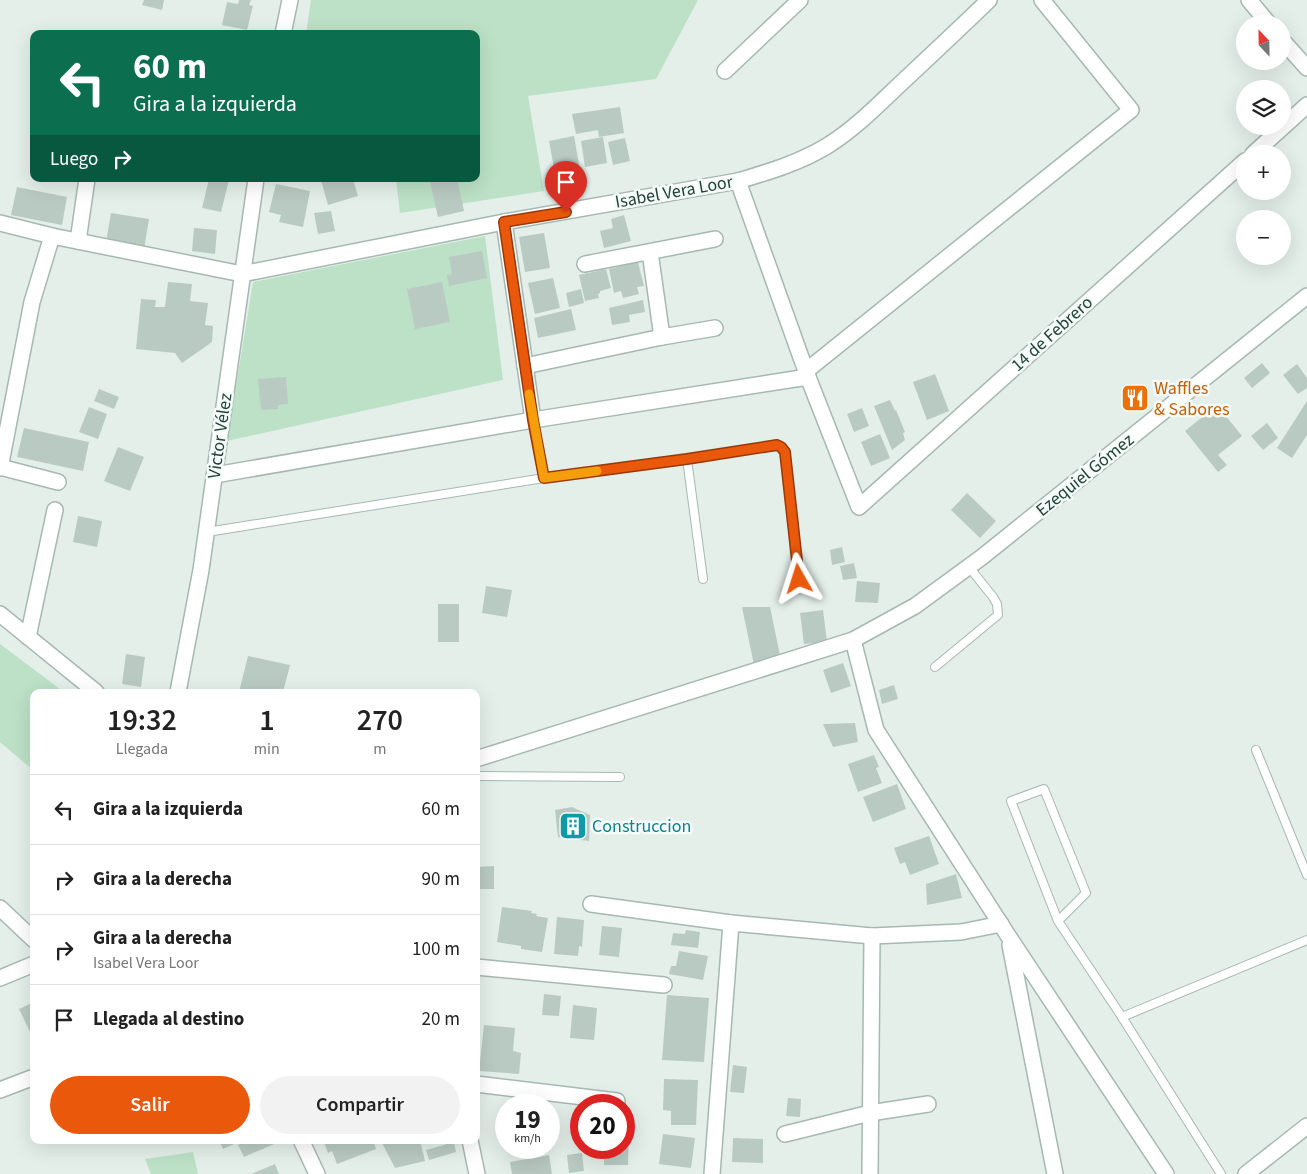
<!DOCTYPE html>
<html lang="es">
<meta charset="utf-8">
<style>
:root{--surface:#fff;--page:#f2f2f2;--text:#222;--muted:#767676;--line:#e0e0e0;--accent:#ea580c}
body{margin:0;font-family:"Source Sans 3",sans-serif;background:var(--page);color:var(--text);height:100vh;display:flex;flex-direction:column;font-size:19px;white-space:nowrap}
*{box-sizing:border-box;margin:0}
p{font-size:16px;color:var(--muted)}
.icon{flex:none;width:28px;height:28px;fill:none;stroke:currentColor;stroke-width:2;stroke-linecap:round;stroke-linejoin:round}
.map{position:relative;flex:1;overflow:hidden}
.details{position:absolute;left:30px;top:689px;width:450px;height:455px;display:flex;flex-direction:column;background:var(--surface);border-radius:10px;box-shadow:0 5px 20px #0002}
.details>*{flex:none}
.hud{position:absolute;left:30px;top:30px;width:450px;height:152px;border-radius:10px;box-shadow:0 5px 20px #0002;background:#0b6e4f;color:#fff;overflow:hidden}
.needle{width:32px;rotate:338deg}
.buttons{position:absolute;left:1236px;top:15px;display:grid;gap:10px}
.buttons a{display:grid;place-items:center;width:55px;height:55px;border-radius:50%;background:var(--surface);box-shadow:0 5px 20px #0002;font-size:25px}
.speed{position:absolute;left:495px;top:1094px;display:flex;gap:10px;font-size:25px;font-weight:700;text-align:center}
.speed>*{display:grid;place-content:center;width:65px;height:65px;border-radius:50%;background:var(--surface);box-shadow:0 5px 20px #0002;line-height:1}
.speed small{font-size:12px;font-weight:400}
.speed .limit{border:8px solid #d22;background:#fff;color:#111}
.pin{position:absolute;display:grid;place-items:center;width:42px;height:42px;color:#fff;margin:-51px -21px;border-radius:50% 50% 50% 0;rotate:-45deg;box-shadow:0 0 5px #0007}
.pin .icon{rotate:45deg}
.me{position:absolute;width:55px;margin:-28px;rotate:354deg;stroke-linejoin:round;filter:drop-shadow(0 0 4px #0008)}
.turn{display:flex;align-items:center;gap:18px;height:105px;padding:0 20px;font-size:22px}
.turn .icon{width:65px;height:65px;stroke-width:2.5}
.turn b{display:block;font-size:35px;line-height:42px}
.then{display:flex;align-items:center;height:48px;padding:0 20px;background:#0003;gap:10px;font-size:19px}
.eta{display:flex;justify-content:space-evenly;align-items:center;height:85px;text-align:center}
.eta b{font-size:30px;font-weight:600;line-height:35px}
.primary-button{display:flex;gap:10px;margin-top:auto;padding:10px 20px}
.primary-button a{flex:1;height:58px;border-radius:30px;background:var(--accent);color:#fff;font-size:20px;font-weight:600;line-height:58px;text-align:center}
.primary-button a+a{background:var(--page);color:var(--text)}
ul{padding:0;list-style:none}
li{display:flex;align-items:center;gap:15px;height:70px;padding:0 20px;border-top:1px solid var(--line)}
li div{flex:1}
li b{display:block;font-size:19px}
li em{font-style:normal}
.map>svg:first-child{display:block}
.green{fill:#bce1c6}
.building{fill:#b9cac3}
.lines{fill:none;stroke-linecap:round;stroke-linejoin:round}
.service-casing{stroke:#a6b8b2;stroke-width:10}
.minor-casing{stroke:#a6b8b2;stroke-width:18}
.service{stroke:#fff;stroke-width:8}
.minor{stroke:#fff;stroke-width:15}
.route-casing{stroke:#983908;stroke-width:12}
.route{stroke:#ea580c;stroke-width:9}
.slow{stroke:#f59e0b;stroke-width:9}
.labels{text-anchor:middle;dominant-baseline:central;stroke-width:5;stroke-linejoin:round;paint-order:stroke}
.street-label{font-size:18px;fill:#22423a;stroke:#f5fbf8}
.food-label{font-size:18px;fill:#c56008;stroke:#f5fbf8;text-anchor:start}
.culture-label{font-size:18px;fill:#0d838f;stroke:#f5fbf8;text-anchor:start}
</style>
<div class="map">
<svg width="1307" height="1174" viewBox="0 0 1307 1174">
<rect width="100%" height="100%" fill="#e4efea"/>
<g class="green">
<polygon points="311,0 698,0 656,79 528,96 544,191 400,213 396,179 476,179 476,34 306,34"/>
<polygon points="485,236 503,380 227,441 253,282"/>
<polygon points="0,644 64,692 34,692 34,771 0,742"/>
<polygon points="193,1152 198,1174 151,1174 145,1159"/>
</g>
<g class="building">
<polygon points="144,0 164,0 162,10 142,5"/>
<polygon points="239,0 251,0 249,5 253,6 247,30 222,25 227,2 238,4"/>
<polygon points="620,107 624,133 599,137 598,130 576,134 572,114"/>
<polygon points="574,136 581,175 556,179 549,141"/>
<polygon points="603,137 607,163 585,167 581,141"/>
<polygon points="625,138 630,161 613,165 608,142"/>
<polygon points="209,179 223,179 229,180 221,212 202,208"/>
<polygon points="326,179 353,179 358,196 328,205 321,180"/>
<polygon points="445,179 457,179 464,211 438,217 430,182"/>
<polygon points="276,184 310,191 303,227 279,222 281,215 269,212"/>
<polygon points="17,187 67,197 62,225 11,215"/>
<polygon points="331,211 335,231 318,234 314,213"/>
<polygon points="111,213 149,219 144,249 106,242"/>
<polygon points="624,215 631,241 604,248 600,231 613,228 611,219"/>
<polygon points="194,228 217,230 215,254 192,251"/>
<polygon points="544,233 550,268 525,272 519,237"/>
<polygon points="482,251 487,278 449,286 447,275 452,274 449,257"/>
<polygon points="638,262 644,286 637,287 639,294 623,298 621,291 614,293 609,269"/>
<polygon points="606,269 611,288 600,291 600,293 598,294 599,298 585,301 579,275"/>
<polygon points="553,278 560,308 535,314 528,283"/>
<polygon points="168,282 192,284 190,301 208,303 205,325 213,326 212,342 182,363 175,353 136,349 141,299 156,300 155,307 165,307"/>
<polygon points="442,282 450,322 415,329 407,289"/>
<polygon points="581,289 584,303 569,307 566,293"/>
<polygon points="643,300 645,312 629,315 630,322 612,325 609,308"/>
<polygon points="571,309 576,330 538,338 534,318"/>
<polygon points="1262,363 1270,373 1252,388 1244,378"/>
<polygon points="1297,364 1307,378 1307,388 1298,394 1283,375"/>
<polygon points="935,374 949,411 927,420 913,382"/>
<polygon points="286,377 288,404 278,405 278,409 261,410 258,379"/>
<polygon points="99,389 119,397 114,409 94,401"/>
<polygon points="890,400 895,411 896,410 905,432 903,433 905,440 892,450 874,406"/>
<polygon points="1307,401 1307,435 1292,458 1277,448"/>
<polygon points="1217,405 1242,436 1218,455 1227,465 1218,472 1185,431"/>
<polygon points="89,407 107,414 98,439 79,432"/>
<polygon points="862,408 869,426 854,432 847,414"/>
<polygon points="1267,423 1278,438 1263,450 1251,436"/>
<polygon points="24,428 89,442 83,471 17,457"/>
<polygon points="880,434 890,458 871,466 861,442"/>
<polygon points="118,447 144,457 130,491 104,481"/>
<polygon points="967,493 996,521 980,538 951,510"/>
<polygon points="78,516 102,521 97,547 73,542"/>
<polygon points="842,547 845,562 832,565 830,550"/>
<polygon points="854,563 857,578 843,580 840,566"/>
<polygon points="857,581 880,583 878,603 855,602"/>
<polygon points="486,586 512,590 507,617 482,613"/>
<rect x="438" y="604" width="21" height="38"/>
<polygon points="742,607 770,607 781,660 754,665"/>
<polygon points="823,610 827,642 804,644 800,613"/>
<polygon points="126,654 145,657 141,687 122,684"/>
<polygon points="248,656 290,665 283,692 239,692"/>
<polygon points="843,663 851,686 831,693 823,670"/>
<polygon points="894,685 898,699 882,704 879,690"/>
<polygon points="855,723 858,742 833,747 823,724"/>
<polygon points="874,755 879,767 876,768 882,783 858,792 848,764"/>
<polygon points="897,784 906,809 873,822 863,797"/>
<polygon points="572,807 590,815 589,841 558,837 555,810"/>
<polygon points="929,836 939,864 910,875 905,862 900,864 894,848"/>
<polygon points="494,866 494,889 476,889 476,867"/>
<polygon points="956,874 962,898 927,905 926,884"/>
<polygon points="502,907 532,911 531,913 537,914 536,916 548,918 542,952 521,949 521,946 497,942"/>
<polygon points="557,917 584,920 582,947 579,946 578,956 554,954"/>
<polygon points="602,926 622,928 619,957 599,955"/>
<polygon points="686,930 700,932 698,948 671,945 673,933 685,934"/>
<polygon points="679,951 708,956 703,980 669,974 671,966 676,966"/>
<polygon points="544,994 561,996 559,1016 542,1015"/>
<polygon points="667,995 709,998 704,1062 662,1060"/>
<polygon points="34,1002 34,1040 19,1009"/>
<polygon points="573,1005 597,1008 594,1040 570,1038"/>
<polygon points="484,1025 515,1028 513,1051 521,1053 519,1074 479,1071"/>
<polygon points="733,1065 747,1067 744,1093 730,1092"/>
<polygon points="664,1079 698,1080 696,1125 671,1125 671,1111 663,1110"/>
<polygon points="788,1098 801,1099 800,1117 786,1116"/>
<polygon points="624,1129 629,1129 628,1165 604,1165 604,1148 624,1148"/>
<polygon points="663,1134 695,1138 691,1168 659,1164"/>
<polygon points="733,1138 763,1139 763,1163 732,1162"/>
<polygon points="219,1140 243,1140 223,1149"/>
<polygon points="249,1140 272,1140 274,1144 244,1157 238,1145"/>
<polygon points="323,1140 373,1140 376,1149 337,1164 332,1151 328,1153"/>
<polygon points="395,1140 420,1140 425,1161 395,1168 382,1143"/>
<polygon points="454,1142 456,1152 429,1160 426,1150"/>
<polygon points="582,1153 584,1171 569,1173 567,1155"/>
<polygon points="549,1155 552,1174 512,1174 510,1162"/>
<polygon points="275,1164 279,1174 251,1174"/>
</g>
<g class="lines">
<g class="service-casing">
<g id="service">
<polyline points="533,420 544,478"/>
<polyline points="687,459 703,579"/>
<polyline points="207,532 544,478 687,459 777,445 781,447 785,452 799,579"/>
<polyline points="935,667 998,615 997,604 993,597 969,567"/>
<polyline points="1256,750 1307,875"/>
<polyline points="476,776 620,777"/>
<polyline points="1058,921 1086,893 1044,789 1011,801 1058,921 1122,1017 1221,1174"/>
<polyline points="1122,1017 1307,940"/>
</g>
</g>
<g class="minor-casing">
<g id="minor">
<polyline points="1249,0 1269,24"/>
<polyline points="283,34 290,0"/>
<polyline points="1282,40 1307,68"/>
<polyline points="725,71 800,0"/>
<polyline points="1253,154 1307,105"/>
<polyline points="738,181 808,377 859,507 1245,161"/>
<polyline points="504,222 533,420"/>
<path d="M0,223L52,236L242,274L504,222L738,181C768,172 799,163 827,146C853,130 875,108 897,87C928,58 959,29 989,0"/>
<polyline points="78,241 87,179"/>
<polyline points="650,252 662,337"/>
<polyline points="585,264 715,239"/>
<polyline points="525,366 662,337 715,328"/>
<polyline points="0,467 58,482"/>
<polyline points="0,468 32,302 52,236"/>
<polyline points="215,475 533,420 808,377 806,371 1131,110 1042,0"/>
<polyline points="0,614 96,692"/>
<polyline points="28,637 55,510"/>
<polyline points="853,640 876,730 1009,937 1166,1174"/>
<polyline points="178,692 201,570 256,179"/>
<polyline points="476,759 853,640 915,606 982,557 1307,296"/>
<polyline points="591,904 731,923 872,936 872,942"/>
<polyline points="0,908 34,940"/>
<polyline points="1010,945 1055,1174"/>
<polyline points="476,967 664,985"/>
<polyline points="0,978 34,964"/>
<polyline points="476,1084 617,1101"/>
<polyline points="0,1090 34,1077"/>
<polyline points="785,1134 870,1113 928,1104"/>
<polyline points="301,1140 317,1174"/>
<polyline points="470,1140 477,1174"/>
<polyline points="712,1174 731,923"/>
<polyline points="870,1174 872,936 961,932 1001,924"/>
<polyline points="1246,1174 1307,1126"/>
</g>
</g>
<use href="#service" class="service"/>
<use href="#minor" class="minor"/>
</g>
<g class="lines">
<g class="route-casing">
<polyline id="route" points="566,212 504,222 533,420 544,478 687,459 777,445 781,447 785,452 799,579"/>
</g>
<use href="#route" class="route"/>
<polyline class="slow" points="529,394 544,478 597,471"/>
</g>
<defs>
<g id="restaurant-square" transform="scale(1.4375)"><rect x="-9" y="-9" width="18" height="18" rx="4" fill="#e8710a" stroke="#f5fbf8"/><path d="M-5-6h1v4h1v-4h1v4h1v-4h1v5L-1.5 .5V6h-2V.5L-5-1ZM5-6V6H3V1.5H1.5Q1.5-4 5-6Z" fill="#fff"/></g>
<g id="building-square" transform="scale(1.4375)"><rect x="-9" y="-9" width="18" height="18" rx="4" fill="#0f9aa8" stroke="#f5fbf8"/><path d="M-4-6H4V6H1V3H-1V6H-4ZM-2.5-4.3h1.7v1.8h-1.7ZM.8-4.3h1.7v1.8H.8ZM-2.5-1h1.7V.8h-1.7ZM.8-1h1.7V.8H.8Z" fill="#fff"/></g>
</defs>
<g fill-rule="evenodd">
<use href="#restaurant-square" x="1135" y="398"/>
<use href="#building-square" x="573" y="826"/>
</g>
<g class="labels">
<g class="street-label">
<text transform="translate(674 192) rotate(-10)">Isabel Vera Loor</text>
<text transform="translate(1052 334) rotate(-42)">14 de Febrero</text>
<text transform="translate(220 436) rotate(-82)">Victor Vélez</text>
<text transform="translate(1085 475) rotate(-39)">Ezequiel Gómez</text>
</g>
<g class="food-label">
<text x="1154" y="388">Waffles<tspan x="1154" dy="21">&amp; Sabores</tspan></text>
</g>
<g class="culture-label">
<text x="592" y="826">Construccion</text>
</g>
</g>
</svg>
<div class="buttons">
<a><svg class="needle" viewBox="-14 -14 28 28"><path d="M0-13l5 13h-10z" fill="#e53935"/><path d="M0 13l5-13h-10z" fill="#767676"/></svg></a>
<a><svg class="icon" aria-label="layers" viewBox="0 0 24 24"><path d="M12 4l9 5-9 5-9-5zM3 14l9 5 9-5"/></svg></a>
<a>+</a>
<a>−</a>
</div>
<div class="speed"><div>19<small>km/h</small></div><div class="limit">20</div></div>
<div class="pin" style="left:566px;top:212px;background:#d93025"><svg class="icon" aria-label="arrive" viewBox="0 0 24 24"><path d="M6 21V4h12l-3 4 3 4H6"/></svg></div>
<svg class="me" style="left:799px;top:579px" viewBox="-20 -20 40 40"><path d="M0-17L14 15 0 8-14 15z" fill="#ea580c" stroke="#fff" stroke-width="4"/></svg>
<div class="hud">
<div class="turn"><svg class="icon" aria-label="left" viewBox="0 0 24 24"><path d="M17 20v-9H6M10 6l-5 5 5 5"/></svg><div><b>60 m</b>Gira a la izquierda</div></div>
<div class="then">Luego<svg class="icon" aria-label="right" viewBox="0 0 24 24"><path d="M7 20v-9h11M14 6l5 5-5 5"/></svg></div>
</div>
<section class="details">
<div class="eta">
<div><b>19:32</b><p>Llegada</p></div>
<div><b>1</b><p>min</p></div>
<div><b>270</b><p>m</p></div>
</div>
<ul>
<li><svg class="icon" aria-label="left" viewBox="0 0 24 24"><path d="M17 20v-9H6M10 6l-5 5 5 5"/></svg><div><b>Gira a la izquierda</b></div><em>60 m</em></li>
<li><svg class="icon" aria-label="right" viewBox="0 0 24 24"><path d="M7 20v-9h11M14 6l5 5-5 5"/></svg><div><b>Gira a la derecha</b></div><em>90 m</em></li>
<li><svg class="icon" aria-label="right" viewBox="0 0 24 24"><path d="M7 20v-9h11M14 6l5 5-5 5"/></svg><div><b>Gira a la derecha</b><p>Isabel Vera Loor</p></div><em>100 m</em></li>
<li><svg class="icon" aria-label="arrive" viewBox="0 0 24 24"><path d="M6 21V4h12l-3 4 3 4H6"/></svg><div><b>Llegada al destino</b></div><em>20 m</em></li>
</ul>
<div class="primary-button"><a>Salir</a><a>Compartir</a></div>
</section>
</div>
